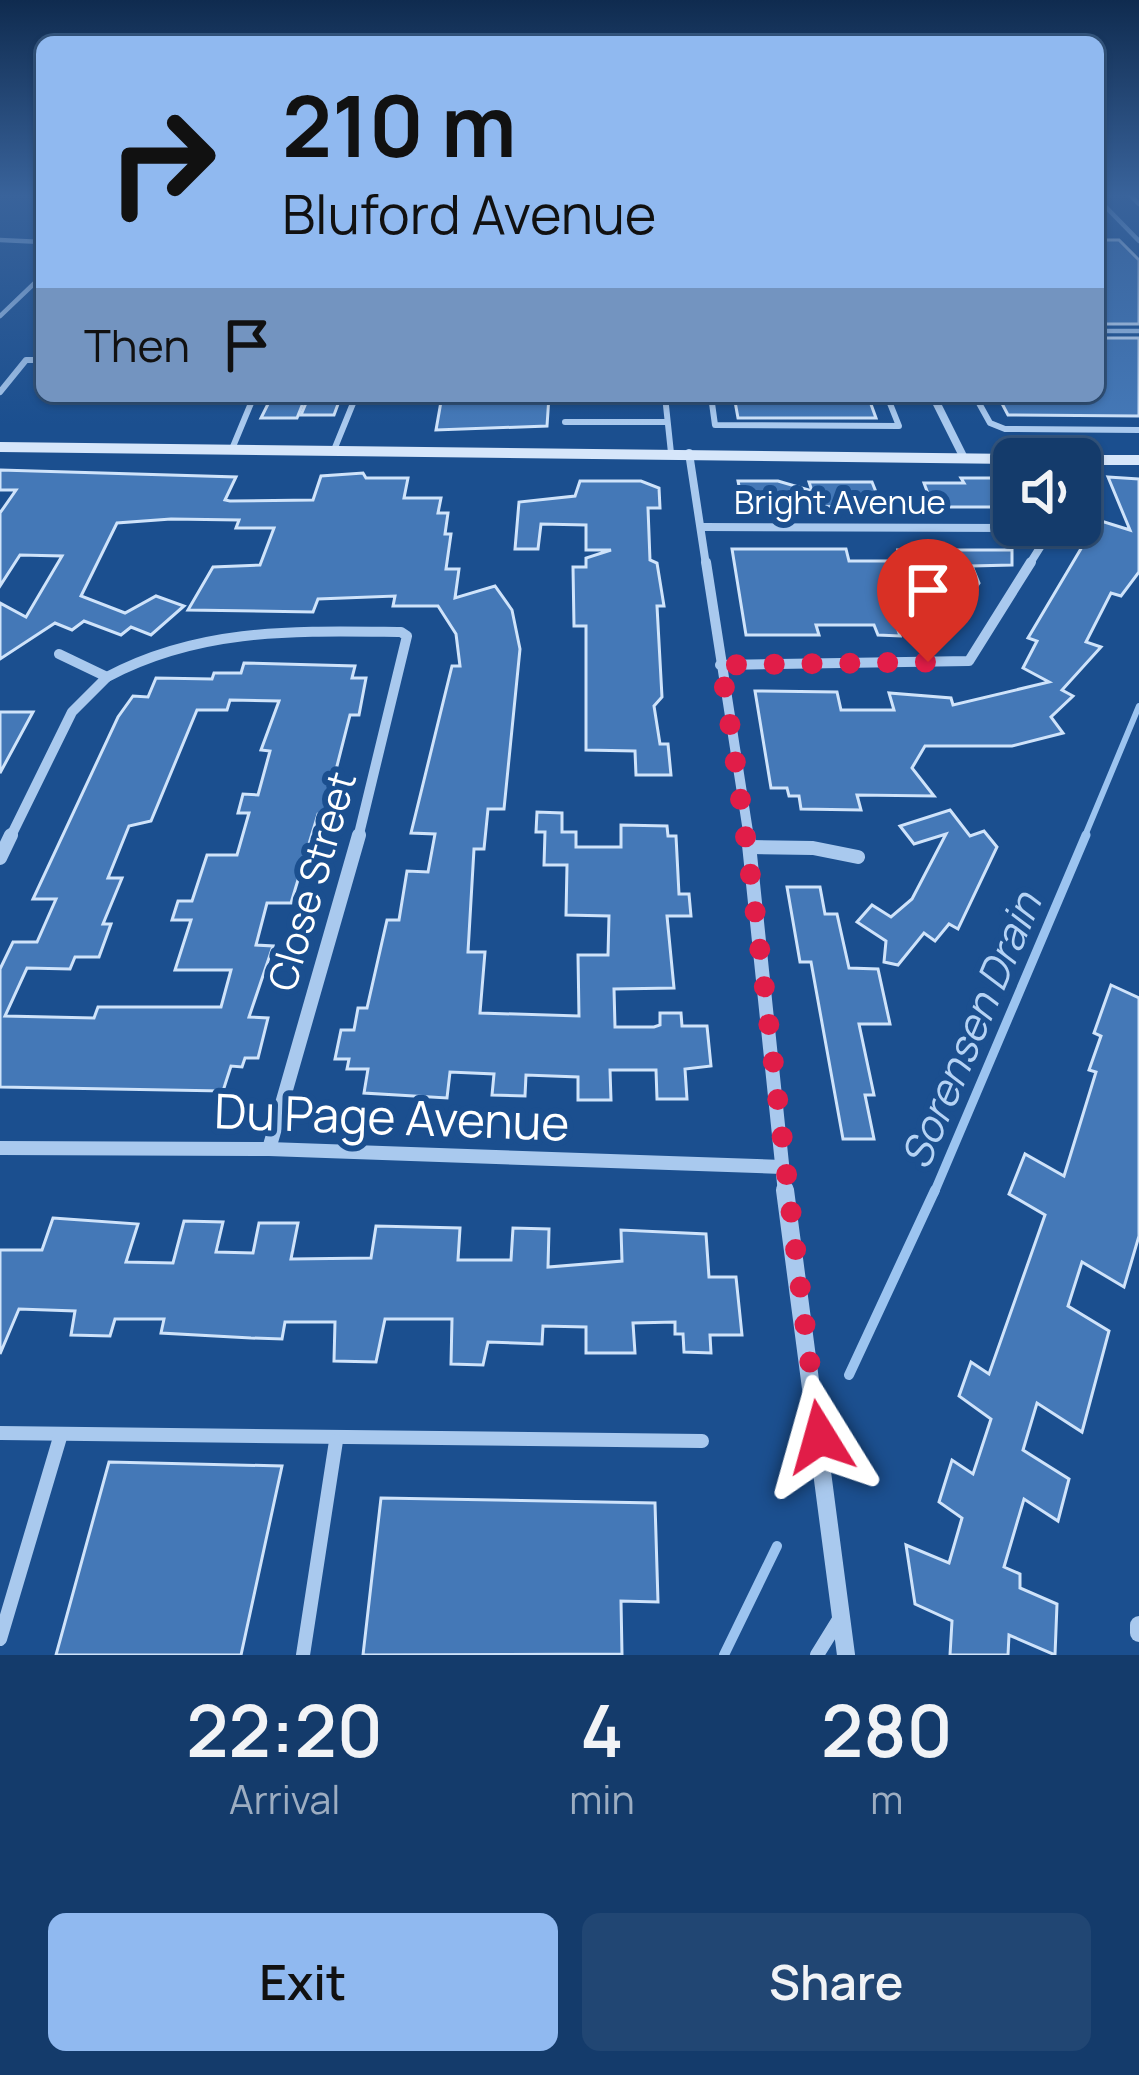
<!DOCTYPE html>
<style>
:root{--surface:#143b6b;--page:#214673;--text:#f1f3f6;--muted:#9dadc1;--line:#33557e;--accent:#90b9f0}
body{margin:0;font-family:Manrope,sans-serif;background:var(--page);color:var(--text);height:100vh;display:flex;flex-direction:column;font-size:45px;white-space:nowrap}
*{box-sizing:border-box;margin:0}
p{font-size:39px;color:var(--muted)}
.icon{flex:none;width:66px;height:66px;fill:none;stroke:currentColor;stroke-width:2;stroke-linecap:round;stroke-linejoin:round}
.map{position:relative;height:1655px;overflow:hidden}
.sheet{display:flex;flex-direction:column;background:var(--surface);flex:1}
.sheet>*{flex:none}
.banner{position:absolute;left:36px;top:36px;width:1068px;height:366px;border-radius:18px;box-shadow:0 3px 9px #0004,0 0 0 3px var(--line);background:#90b9f0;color:#111;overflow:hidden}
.fabs{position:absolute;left:993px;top:438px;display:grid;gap:24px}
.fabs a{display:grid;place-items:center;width:108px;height:108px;border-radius:18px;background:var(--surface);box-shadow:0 3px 9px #0004,0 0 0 3px var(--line);font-size:60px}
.pin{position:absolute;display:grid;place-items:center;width:102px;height:102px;color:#fff;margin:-123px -51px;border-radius:50% 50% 50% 0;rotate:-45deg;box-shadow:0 0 12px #0007}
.pin .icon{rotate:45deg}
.me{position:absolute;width:132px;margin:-66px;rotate:352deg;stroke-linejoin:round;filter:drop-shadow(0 0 9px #0008)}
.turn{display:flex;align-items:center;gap:42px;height:252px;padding:0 48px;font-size:54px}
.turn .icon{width:156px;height:156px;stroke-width:2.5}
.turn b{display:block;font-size:84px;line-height:102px}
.then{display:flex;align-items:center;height:114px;padding:0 48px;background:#0003;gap:24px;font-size:45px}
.eta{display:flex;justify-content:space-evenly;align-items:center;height:204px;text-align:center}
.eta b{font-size:72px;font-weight:600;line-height:84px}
.button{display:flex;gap:24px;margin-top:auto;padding:24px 48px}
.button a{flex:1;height:138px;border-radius:18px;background:var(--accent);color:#111;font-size:48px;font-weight:600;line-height:138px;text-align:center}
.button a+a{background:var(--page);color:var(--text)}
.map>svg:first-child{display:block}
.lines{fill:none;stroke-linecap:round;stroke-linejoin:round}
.stream-far3{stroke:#9cc4f0;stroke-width:4.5}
.stream-far2{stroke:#9cc4f0;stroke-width:6}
.stream-far1{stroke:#9cc4f0;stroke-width:9}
.stream{stroke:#9cc4f0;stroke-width:10}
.building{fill:#4478b7;stroke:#cfe3fa;stroke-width:3;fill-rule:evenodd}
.service-far2{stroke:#a9c9ee;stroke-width:4.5}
.service-far1{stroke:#a9c9ee;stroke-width:6}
.service{stroke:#a9c9ee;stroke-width:14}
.minor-far3{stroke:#a9c9ee;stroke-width:8}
.minor-far2{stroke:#a9c9ee;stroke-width:10}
.minor-far1{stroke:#a9c9ee;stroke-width:14}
.minor{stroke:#a9c9ee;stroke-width:18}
.secondary{fill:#d6e6fa;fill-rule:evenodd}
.route{stroke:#e11d48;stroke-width:21;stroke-dasharray:0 37.8}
.labels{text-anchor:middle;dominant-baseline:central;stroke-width:12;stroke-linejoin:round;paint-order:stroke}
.far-street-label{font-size:33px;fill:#fff;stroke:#1b4f8f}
.street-label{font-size:39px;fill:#fff;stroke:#1b4f8f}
.water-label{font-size:42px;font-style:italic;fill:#b5d3f5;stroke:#1b4f8f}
.near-street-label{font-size:48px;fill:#fff;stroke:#1b4f8f}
</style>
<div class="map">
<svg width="1139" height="1655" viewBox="0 0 1139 1655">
<rect width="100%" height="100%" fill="#1b4f8f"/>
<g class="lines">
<polyline class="stream-far3" points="1098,199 1139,241"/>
<polyline class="stream-far2" points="1084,838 1139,706"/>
<polyline class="stream-far1" points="934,1193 1086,835"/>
<g class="stream">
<polyline points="849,1375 935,1190"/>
<polyline points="724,1655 777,1546"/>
</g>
</g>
<g class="building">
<polygon points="1098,240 1119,240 1139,260 1139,324 1098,324"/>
<polygon points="1098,338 1139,338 1139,416 1008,415 998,396 1098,396"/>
<polygon points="309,396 341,396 334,415 301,415"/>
<polygon points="442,396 549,396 547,426 436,430"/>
<polygon points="734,396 868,396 876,418 738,418"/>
<polygon points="271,398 305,398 297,418 261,418"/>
<polygon points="0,470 236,477 225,500 230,501 313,500 321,476 363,473 366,478 408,478 404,498 441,498 438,513 448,513 445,534 451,534 446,569 459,569 455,598 495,586 512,610 520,649 504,809 488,809 484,849 474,849 468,952 485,952 480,1013 579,1016 578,955 608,955 609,916 566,915 567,865 544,865 545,832 536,832 537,812 562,813 562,832 576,832 576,847 621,847 621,825 667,826 668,836 676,836 679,894 689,894 691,916 667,916 674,988 614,989 615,1027 654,1027 660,1025 660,1013 681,1013 682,1026 707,1026 711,1066 685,1069 687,1099 657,1099 656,1070 610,1070 611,1100 578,1100 578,1077 526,1075 525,1096 492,1095 494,1074 450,1072 447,1098 364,1093 368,1069 347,1069 349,1059 335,1059 341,1030 354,1030 358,1008 367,1008 387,920 399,920 407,871 428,872 435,834 411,833 452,666 460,666 456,634 438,606 393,606 395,596 318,599 313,612 188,610 213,567 260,565 274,528 236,528 239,520 171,519 117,523 81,596 125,613 156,596 184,606 151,635 131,627 121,635 84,621 72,630 55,623 0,659 0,603 26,617 62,556 20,555 0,586 0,513 16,490 0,490"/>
<polygon points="1108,477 1139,479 1139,572 1121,596 1111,593 1086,642 1101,647 1062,690 1073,696 1051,717 1063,733 1012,746 925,746 912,768 934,796 857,795 861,810 801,809 799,796 789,796 787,788 771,788 755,691 837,692 841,710 894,710 889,693 951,698 953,705 1049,682 1023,668 1037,641 1028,638 1098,520 1130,530"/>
<polygon points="961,478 1009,478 1014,507 933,507 924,483 964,483"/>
<polygon points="580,481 641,481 659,488 660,508 648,508 650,560 657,563 664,606 657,606 662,697 654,706 660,744 668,744 671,775 636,775 635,751 586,750 586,626 574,626 573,567 586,567 586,558 611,550 586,550 586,525 541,524 538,549 515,549 519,502 575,496"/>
<polygon points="738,481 778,481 812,491 809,482 872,482 882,507 743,506"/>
<polygon points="732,549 846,549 849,561 902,561 898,550 1012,550 1012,565 972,566 979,583 949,627 897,627 900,636 878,635 874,625 816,625 819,635 746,635"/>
<path d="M244,663L355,666L352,678H366L359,715H350L325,813L318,814L291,903H267L256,945L273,946L249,1017L268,1018L258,1058H245L242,1067L231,1066L223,1091L0,1087V969L13,942H37L56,899H33L118,717L133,696L148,697L156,678L212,679L214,673H241ZM230,700L279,701L261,750L270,751L258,795L243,794L238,813H249L237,855H207L192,901H178L172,920H191L175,970H231L221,1007H98L94,1018L5,1016L27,968L70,969L75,957H99L111,924H103L122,878H108L129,826L151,821L197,710H227Z"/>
<polygon points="0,712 33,712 0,773"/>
<polygon points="950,810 970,836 984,831 997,847 958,929 949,924 935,941 924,933 898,965 884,962 886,941 857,922 872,905 891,917 912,899 946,834 914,844 900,826"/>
<polygon points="787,887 820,887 825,914 837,914 849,968 878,969 890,1024 859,1024 874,1095 865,1095 874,1139 843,1139 811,962 800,962"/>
<polygon points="1111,985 1139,998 1139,1236 1124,1287 1082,1262 1068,1306 1109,1331 1082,1432 1037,1403 1023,1450 1069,1479 1058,1521 1024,1499 1004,1567 1020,1574 1020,1588 1057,1604 1055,1655 1009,1635 1008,1655 950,1655 952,1621 915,1604 906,1545 949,1563 962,1518 939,1502 952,1460 973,1474 991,1419 959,1396 971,1362 989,1374 1045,1215 1009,1194 1025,1154 1064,1176 1096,1072 1089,1070 1101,1036 1094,1033"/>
<polygon points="53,1218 138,1224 126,1262 173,1263 184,1221 223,1222 216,1252 253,1253 259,1223 298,1223 291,1259 371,1258 376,1226 460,1228 458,1260 511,1260 513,1228 549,1229 548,1267 622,1261 621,1230 706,1234 709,1277 736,1277 742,1335 710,1335 711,1353 684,1352 683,1334 675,1334 675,1322 633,1323 635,1353 586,1353 586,1327 543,1326 542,1344 488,1342 483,1365 451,1364 452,1319 385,1319 376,1362 334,1361 335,1322 285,1322 282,1339 251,1338 161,1333 164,1319 115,1319 110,1336 71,1335 75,1311 19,1309 0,1354 0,1250 42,1250"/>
<polygon points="109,1462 282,1466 241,1655 56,1655"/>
<polygon points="381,1498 655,1503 658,1602 621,1601 622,1654 363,1655"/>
</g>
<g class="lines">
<g class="service-far2">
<polyline points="1129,194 1139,204"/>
<polyline points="0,240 42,242"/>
<polyline points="0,316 42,276"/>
<polyline points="1098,331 1139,331"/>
</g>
<g class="service-far1">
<polyline points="0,392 26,360 42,360"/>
<polyline points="665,396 671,453"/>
<polyline points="711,396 715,425 899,426 887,396"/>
<polyline points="975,396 990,423 1005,429 1139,430"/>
<polyline points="565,422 667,422"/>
<polyline points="232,449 254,396"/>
<polyline points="334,450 356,396"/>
</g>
<g class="service">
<polyline points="0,1433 702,1441"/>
<polyline points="0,1639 61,1434"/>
<polyline points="303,1655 336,1441"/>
<polyline points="817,1655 838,1621"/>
</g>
<g class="minor-far3">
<polyline points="933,396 964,458"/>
<polyline points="689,453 706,565"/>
<polyline points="703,527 1010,528 1048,535"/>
<polyline points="1029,565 1054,525"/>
</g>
<g class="minor-far2">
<polyline points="706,562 749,838"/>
<polyline points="720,665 969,661 1031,562"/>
<path d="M107,677C201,627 297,631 401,632L407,636L358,838"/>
<polyline points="10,838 72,712 107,677 59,654"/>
</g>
<g class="minor-far1">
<polyline points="748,835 785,1193"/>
<polyline points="750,847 813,848 858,857"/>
<polyline points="0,858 11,835"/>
<polyline points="0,1148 269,1149 782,1167"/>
<polyline points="269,1149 359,835"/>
</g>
<g class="minor">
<polyline points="785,1190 846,1655"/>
<polyline points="1139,1625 1139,1633"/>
</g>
<g class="secondary">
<polygon points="0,442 1025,454 1033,459 1014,459 1014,464 0,452"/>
<polygon points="1080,455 1139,455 1139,465 1080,465 1080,459 1072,459"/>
</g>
</g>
<linearGradient id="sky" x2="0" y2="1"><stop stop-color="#0f2b4f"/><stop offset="0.46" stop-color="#39639b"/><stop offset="1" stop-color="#39639b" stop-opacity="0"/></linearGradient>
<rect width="1139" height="425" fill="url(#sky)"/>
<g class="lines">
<path class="route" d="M820,1437C784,1180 761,922 721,665L928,662"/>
</g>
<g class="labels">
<g class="far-street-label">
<text x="840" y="501">Bright Avenue</text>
</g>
<g class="street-label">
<text transform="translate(311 881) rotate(-74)">Close Street</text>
</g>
<g class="water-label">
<text transform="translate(970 1030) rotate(-67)">Sorensen Drain</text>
</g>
<g class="near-street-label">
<text transform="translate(392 1116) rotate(2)">Du Page Avenue</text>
</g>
</g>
</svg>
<div class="fabs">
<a><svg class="icon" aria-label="sound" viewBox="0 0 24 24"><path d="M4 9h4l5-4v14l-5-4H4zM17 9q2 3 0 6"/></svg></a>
</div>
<div class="pin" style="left:928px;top:662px;background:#d93025"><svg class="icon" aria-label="arrive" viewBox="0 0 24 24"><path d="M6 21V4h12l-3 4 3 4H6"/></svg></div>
<svg class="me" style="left:820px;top:1437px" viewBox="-20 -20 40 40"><path d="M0-17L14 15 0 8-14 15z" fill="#e11d48" stroke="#fff" stroke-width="4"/></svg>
<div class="banner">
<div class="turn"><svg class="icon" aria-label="right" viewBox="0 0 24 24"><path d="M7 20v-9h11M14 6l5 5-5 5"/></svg><div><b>210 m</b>Bluford Avenue</div></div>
<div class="then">Then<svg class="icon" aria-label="arrive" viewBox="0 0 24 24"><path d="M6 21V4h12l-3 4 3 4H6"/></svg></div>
</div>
</div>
<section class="sheet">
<div class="eta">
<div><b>22:20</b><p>Arrival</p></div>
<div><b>4</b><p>min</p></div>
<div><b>280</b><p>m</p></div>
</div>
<div class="button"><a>Exit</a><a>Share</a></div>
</section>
